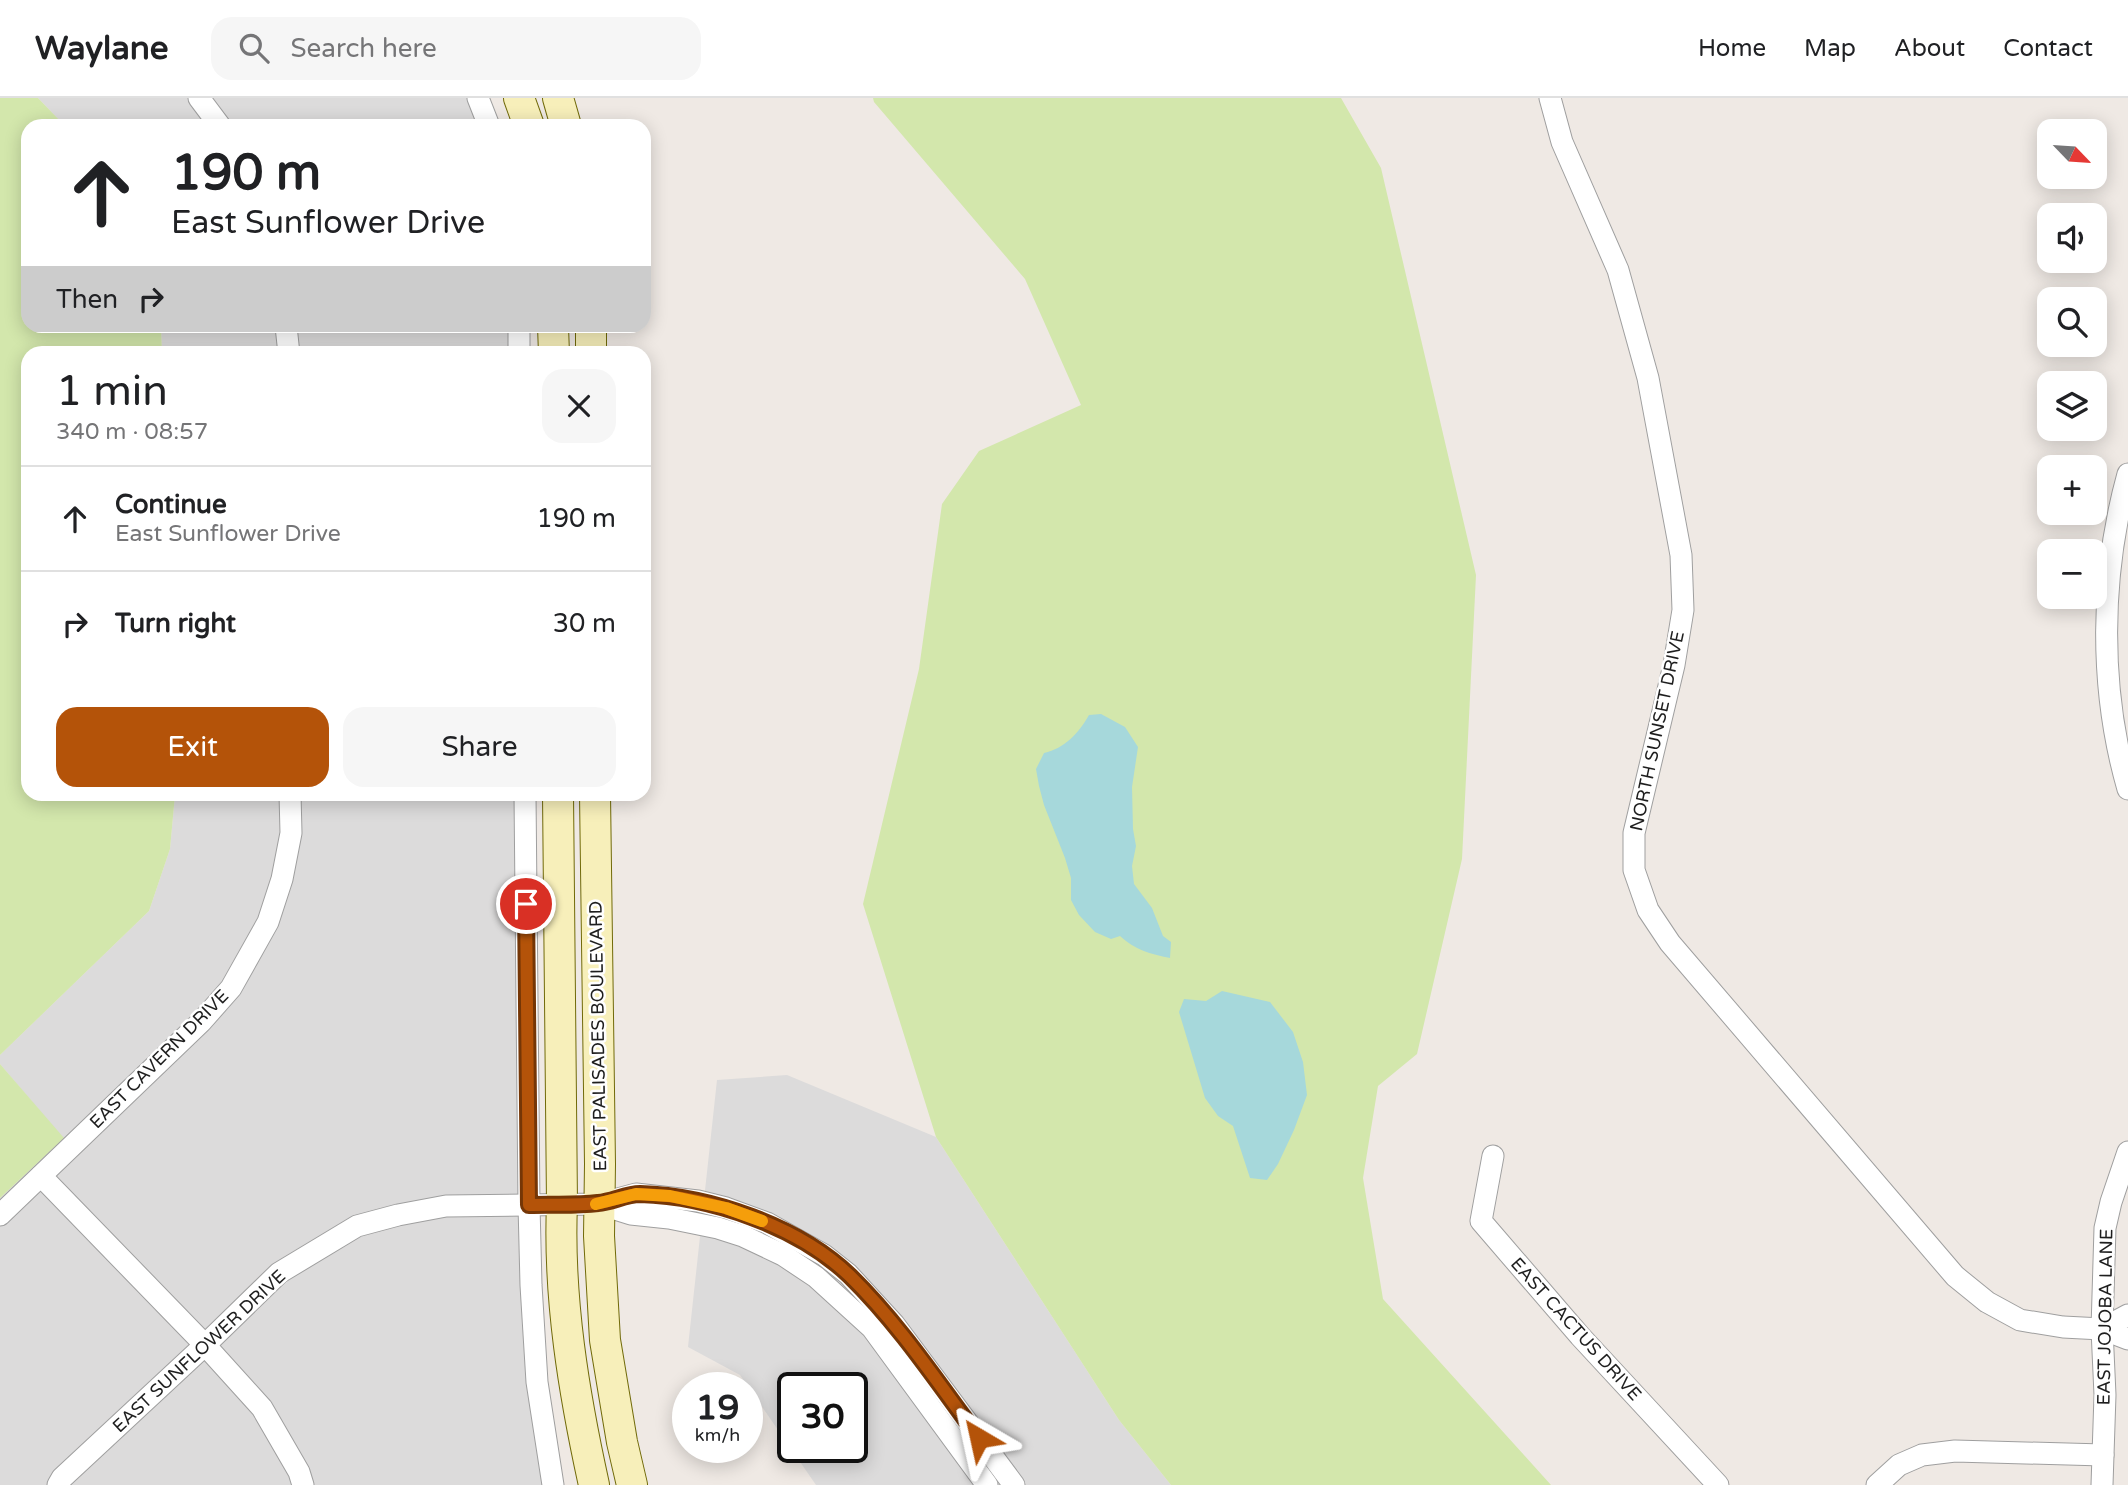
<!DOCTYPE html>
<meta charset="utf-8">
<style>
:root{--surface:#fff;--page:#f6f6f6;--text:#202124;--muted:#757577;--line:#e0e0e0;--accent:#b45309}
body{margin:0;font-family:"Varela Round",sans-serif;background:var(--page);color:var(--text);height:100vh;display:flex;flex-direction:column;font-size:26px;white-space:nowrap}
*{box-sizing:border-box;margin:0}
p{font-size:23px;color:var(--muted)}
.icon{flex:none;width:38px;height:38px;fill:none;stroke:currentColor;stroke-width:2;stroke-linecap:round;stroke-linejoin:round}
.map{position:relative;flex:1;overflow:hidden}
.details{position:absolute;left:21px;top:248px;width:630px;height:455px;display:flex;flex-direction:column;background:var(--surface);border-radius:21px;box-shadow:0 4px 18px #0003}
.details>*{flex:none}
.guide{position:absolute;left:21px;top:21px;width:630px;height:214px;border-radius:21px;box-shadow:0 4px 18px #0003;background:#fff;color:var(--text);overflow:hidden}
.needle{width:46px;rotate:115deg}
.fabs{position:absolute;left:2037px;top:21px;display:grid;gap:14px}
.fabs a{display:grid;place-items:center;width:70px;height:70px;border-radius:14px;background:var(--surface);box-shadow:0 4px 18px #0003;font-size:35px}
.speed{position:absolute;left:672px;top:1274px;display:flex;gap:14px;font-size:35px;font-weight:700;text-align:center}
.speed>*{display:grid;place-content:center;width:91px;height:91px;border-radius:50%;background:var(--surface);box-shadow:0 4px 18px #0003;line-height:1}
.speed small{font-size:18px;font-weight:400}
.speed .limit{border:4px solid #111;border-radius:10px;background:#fff;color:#111}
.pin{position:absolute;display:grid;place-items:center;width:60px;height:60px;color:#fff;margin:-30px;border:4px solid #fff;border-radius:50%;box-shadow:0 2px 7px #0007}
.me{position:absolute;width:77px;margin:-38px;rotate:324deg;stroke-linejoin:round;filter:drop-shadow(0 0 5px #0008)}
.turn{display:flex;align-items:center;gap:24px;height:147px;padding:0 35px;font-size:32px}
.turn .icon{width:91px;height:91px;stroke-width:2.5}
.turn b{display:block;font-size:49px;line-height:60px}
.then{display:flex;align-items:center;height:66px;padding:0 35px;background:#0003;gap:14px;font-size:26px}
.round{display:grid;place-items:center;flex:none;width:74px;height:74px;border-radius:21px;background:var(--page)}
.overview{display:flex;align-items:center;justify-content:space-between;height:119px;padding:0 35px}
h1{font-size:42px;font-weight:600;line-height:52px}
.cta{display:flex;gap:14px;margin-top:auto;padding:14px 35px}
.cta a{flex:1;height:80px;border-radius:21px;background:var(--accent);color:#fff;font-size:28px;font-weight:600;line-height:80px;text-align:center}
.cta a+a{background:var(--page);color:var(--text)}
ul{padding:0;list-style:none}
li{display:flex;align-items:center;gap:21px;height:105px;padding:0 35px;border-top:2px solid var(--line)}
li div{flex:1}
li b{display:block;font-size:26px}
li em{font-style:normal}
header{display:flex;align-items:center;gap:42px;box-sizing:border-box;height:98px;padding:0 35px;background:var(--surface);border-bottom:2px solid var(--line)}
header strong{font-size:33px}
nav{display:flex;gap:38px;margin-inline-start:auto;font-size:24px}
.search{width:490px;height:63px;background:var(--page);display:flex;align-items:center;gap:18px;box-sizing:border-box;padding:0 24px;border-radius:21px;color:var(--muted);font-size:26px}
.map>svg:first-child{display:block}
.residential{fill:#dcdbdb;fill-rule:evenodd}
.grass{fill:#d3e7ac}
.water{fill:#a6d8db}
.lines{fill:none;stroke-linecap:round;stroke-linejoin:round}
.street-casing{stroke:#9f9f9f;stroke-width:23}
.secondary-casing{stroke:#716a09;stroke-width:32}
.street{stroke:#fff;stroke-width:21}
.secondary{stroke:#f7efba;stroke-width:30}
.route-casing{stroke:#753606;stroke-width:18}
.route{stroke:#b45309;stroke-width:12}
.slow{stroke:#f59e0b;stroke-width:12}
.labels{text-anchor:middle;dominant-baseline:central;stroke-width:5;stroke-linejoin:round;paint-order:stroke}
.street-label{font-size:18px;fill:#1e1e1e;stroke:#fff}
</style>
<header>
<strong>Waylane</strong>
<div class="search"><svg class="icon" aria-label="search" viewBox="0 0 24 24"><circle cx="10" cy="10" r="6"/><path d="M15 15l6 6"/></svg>Search here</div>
<nav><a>Home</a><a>Map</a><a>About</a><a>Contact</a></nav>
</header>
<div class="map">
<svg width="2128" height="1387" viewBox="0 0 2128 1387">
<rect width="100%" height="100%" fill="#efe9e4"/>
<g class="residential">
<polygon points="38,0 468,0 479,28 65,28"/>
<polygon points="161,228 509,228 510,255 162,255"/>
<polygon points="175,697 516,697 549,1387 0,1387 0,1100 63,1040 0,966 0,957 149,813 170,751"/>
<path d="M787,977L936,1039L1119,1322L1171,1387H816L740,1277L688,1249L717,982ZM793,1290H852V1349H793Z"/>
</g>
<g class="grass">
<polygon points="0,0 38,0 65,28 28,28 28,228 161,228 162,255 28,256 28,696 175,697 170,751 149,813 0,957"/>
<polygon points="873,0 1341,0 1381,70 1476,477 1462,761 1417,956 1378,988 1363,1080 1383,1201 1551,1387 1171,1387 1119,1322 936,1039 863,806 919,571 942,406 979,353 1081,307 1025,181 874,4"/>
<polygon points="0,966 64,1040 0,1100"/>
</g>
<g class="water">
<path d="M1101,616L1125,629L1138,649L1132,689L1133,731L1136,748L1132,768L1134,786L1152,810L1163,838L1171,844L1170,860C1150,856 1135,852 1120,838L1111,841L1095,834L1079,817L1071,802V780L1065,760L1044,707L1039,688L1036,671L1044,655C1065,650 1078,636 1089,617Z"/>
<polygon points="1222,893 1270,904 1293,934 1303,964 1307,997 1294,1032 1278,1066 1267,1082 1250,1080 1233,1028 1218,1018 1205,1000 1179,914 1184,901 1206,903"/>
</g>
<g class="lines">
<g class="street-casing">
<g id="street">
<polyline points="199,0 220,28"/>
<polyline points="478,0 489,28"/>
<polyline points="1550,0 1562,44 1618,172 1648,280 1681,457 1683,512 1674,567 1634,735 1634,772 1648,812 1670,845 1955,1178 1987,1204 2020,1222 2063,1229 2102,1231 2128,1241"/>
<polyline points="286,228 289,256"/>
<polyline points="519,228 519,256"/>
<path d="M2128,376C2100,477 2099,591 2128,691"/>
<polyline points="525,696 529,1107 531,1187 537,1284 553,1387"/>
<polyline points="1493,1058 1481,1123 1580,1238 1718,1387"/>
<polyline points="41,1078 205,1247 262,1310 299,1374 303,1387"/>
<polyline points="599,1106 631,1116 669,1120 718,1130 743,1138 783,1157 816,1179 872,1230 987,1387"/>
<polyline points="0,1117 201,924 231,890 268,824 282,781 291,735 290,696"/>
<polyline points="2102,1231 2128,1217"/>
<polyline points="58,1387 62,1380 205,1247 279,1175 357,1128 398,1117 446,1108 599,1106 636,1096 698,1103 726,1110 767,1125 824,1157 848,1176 894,1226 1014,1387"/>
<polyline points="1877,1387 1899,1367 1922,1357 1955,1353 2103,1357"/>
<polyline points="2102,1387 2105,1297 2102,1231 2105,1130 2111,1104 2128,1054"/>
</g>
</g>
<g class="secondary-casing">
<g id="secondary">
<polyline points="519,0 529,28"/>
<polyline points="558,0 566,28"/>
<polyline points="553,228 554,256"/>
<polyline points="591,228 591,256"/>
<path d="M558,696L562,1106C558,1200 574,1296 594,1387"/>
<polyline points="595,696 600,1066 599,1138 605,1242 622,1344 632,1387"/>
</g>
</g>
<use href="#street" class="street"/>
<use href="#secondary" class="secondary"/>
</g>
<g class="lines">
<g class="route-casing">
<path id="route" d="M526,806L529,1107C551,1106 575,1108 598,1105C612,1104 626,1096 640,1096C710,1098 798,1128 850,1178C899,1226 938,1285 979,1340"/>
</g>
<use href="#route" class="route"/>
<polyline class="slow" points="596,1106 636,1096 670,1098 726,1110 762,1123"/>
</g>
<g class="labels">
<g class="street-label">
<text transform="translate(1657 633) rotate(-78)">NORTH SUNSET DRIVE</text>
<text transform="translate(598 938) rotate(-91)">EAST PALISADES BOULEVARD</text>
<text transform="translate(159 961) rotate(-45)">EAST CAVERN DRIVE</text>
<text transform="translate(2105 1219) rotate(-89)">EAST JOJOBA LANE</text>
<text transform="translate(1576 1231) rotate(48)">EAST CACTUS DRIVE</text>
<text transform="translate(199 1253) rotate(-43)">EAST SUNFLOWER DRIVE</text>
</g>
</g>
</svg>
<div class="fabs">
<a><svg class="needle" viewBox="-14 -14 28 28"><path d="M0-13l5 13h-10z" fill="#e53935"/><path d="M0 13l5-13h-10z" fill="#757577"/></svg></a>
<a><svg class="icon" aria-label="sound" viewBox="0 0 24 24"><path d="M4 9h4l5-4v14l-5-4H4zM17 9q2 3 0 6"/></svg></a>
<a><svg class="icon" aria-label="search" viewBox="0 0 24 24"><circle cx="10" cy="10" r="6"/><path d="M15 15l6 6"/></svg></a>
<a><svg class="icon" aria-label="layers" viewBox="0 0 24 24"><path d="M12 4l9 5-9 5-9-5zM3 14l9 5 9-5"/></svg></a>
<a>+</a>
<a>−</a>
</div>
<div class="speed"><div>19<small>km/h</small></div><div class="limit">30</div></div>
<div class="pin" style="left:526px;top:806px;background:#d93025"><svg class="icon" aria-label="arrive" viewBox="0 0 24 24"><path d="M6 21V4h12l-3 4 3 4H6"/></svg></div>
<svg class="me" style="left:979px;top:1340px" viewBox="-20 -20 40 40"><path d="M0-17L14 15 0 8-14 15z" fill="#b45309" stroke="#fff" stroke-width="4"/></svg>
<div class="guide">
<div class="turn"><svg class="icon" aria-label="ahead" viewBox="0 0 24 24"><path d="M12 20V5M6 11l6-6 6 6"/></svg><div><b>190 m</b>East Sunflower Drive</div></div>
<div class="then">Then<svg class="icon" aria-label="right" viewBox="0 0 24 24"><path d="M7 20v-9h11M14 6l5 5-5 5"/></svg></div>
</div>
<section class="details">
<div class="overview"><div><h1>1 min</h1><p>340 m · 08:57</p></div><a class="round"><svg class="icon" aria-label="close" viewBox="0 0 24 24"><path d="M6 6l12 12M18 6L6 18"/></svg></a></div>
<ul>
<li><svg class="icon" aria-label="ahead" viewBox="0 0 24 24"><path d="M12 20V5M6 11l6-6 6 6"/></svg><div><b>Continue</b><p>East Sunflower Drive</p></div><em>190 m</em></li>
<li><svg class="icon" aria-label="right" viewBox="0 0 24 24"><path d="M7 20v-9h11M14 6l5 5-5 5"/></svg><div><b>Turn right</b></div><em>30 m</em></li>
</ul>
<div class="cta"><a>Exit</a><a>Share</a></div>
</section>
</div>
